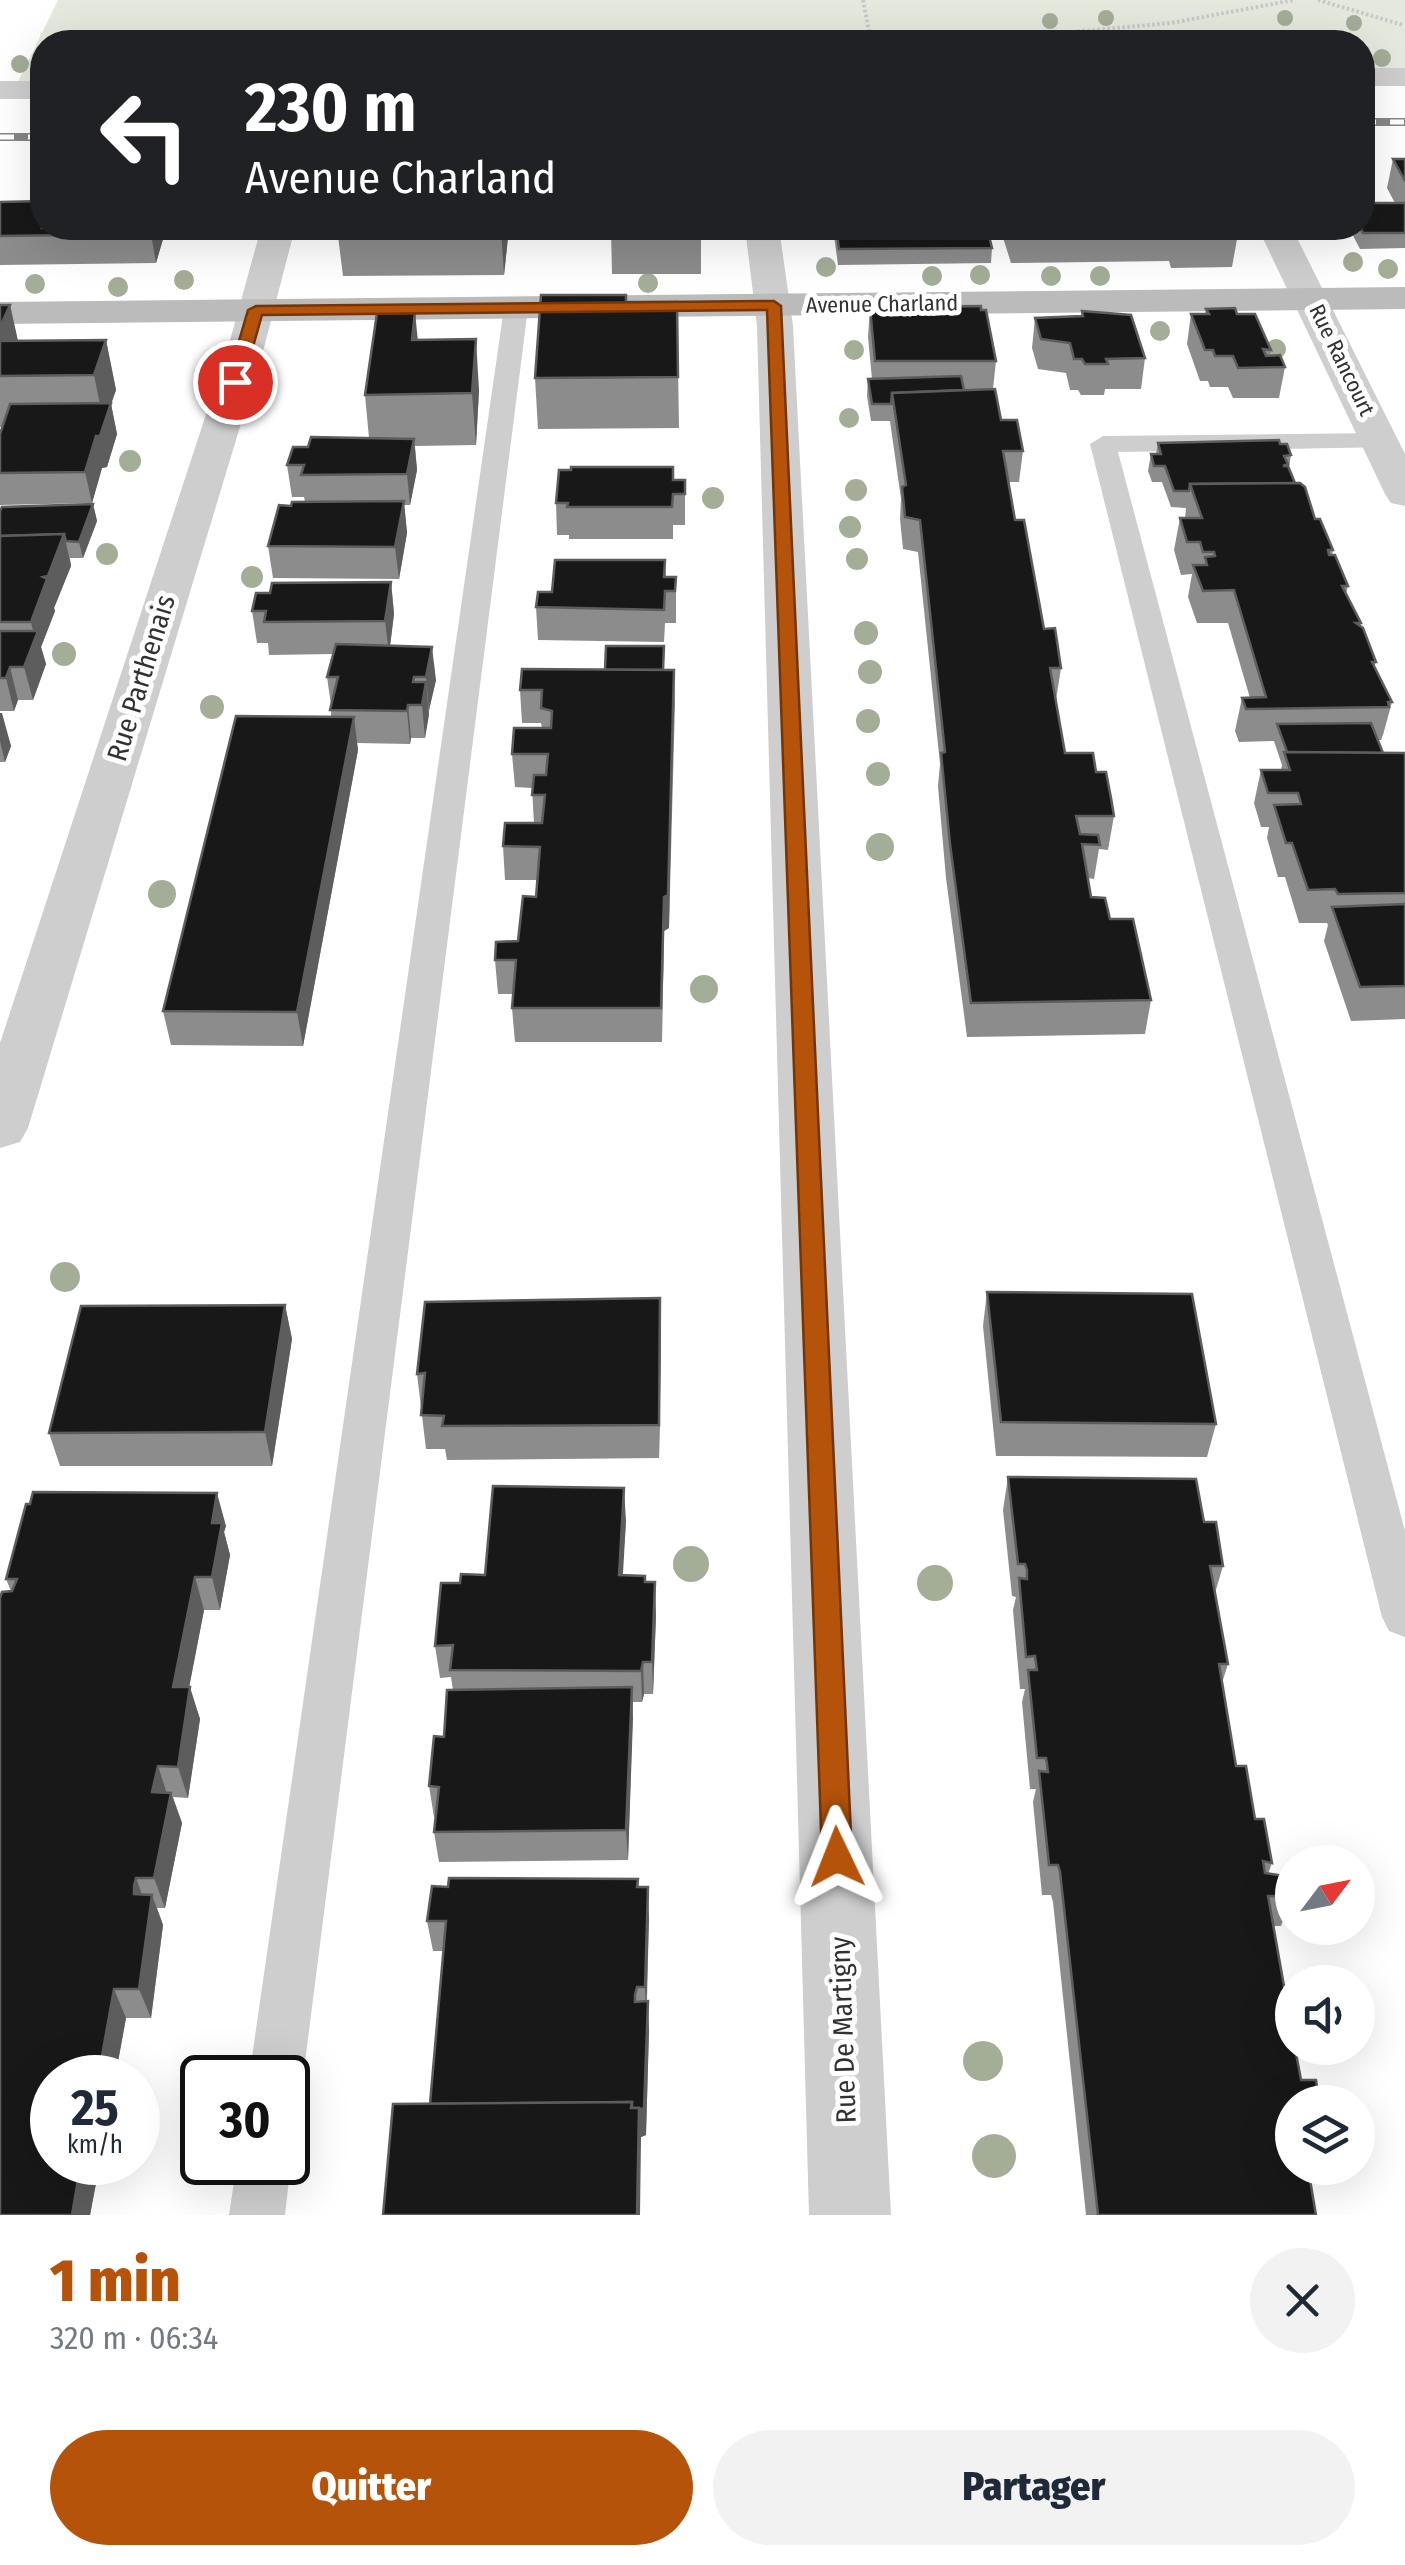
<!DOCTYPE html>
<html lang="fr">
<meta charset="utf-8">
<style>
:root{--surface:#fff;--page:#f2f2f3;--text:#1f2937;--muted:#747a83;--accent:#b45309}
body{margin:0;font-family:"Fira Sans Condensed",sans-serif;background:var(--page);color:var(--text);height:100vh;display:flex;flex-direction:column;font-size:38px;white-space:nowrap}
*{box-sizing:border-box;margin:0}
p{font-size:32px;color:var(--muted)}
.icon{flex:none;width:55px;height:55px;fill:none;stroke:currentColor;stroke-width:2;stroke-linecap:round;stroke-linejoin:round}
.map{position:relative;height:2215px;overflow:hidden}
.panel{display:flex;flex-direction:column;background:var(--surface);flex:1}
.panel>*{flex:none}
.top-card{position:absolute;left:30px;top:30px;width:1345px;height:210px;border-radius:40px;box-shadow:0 10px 40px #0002;background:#202124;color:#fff;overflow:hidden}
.needle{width:65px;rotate:58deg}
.tools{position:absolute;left:1275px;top:1845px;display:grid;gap:20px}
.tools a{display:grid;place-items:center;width:100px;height:100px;border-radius:50%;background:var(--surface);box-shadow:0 10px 40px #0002;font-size:50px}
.speed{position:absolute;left:30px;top:2055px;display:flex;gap:20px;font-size:50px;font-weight:700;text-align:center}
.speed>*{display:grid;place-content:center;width:130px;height:130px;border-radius:50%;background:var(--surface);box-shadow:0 10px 40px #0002;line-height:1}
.speed small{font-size:25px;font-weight:400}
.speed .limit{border:5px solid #111;border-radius:15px;background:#fff;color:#111}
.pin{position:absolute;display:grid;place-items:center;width:85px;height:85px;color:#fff;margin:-42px;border:5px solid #fff;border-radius:50%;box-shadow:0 2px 10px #0007}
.me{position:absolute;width:110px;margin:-55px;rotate:358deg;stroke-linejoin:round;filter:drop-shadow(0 0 8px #0008)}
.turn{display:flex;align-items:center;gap:35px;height:210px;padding:0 50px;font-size:45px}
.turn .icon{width:130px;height:130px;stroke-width:2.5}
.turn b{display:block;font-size:70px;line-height:85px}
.round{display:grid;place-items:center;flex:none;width:105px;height:105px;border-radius:52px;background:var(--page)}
.overview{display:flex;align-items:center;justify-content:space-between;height:170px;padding:0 50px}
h1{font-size:60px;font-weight:800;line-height:75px;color:var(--accent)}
.cta{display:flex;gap:20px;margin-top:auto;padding:20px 50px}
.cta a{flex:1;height:115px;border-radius:60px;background:var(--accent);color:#fff;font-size:40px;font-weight:800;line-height:115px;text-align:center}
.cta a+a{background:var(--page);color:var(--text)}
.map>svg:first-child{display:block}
.green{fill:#e5e9dd}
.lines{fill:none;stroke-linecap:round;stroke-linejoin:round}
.path{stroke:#c8c8c8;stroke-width:4;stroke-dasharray:2.5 2.5;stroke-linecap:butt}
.lane{fill:#cecece;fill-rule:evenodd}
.street{fill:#cecece;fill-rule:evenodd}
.secondary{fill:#bbb;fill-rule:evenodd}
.rail-casing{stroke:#868686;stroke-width:8}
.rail{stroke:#fff;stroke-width:5;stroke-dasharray:14;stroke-linecap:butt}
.tree{fill:#a4ad96}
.wall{fill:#8c8c8c}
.shaded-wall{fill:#5d5d5d}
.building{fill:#181818;stroke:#5d5d5d;stroke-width:2.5}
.route{fill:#b45309;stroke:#753606;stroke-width:2.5}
.labels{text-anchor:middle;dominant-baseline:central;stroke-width:10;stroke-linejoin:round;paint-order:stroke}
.far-street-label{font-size:22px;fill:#313131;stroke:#fff}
.street-label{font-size:28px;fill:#313131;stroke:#fff}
</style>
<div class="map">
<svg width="1405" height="2215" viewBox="0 0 1405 2215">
<rect width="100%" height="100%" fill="#fff"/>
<polygon class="green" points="58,0 1405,0 1405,78 1363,78 1362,42 42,42 42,90 14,90"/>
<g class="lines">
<g class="path">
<polyline points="863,0 871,42"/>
<polyline points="1318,0 1403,25"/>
<polyline points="963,42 1171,23 1294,0"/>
</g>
<g class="lane">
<polygon points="516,301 528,308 303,2078 295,2097 288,2100 288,2078 249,2078 504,308"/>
<polygon points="1381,433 1394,441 1390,447 1118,452 1405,1531 1405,1637 1389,1631 1382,1617 1090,444 1103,436"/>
<polygon points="288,2153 291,2162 285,2215 229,2215 237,2162 288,2162"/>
</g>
<g class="street">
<rect x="1362" y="68" width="43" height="18"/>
<rect x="0" y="81" width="42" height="18"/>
<polygon points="261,228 295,228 265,344 28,1128 20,1142 0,1148 0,1043 229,344"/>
<polygon points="745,228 779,228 793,326 891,2215 809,2215 757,326"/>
<polygon points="1258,228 1292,228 1405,454 1405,506 1391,503 1385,494"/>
</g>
<polygon class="secondary" points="1405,287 1405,309 0,324 0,302"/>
<g class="rail-casing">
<g id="rail">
<polyline points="1362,122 1405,122"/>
<polyline points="0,137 42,137"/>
</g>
</g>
<use href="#rail" class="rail"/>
</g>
<g class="tree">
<circle cx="1106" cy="18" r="8"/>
<circle cx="1285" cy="18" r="8"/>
<circle cx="1050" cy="21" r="8"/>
<circle cx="1354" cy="23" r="8"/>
<circle cx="1382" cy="58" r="9"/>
<circle cx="20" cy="64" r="9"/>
<circle cx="1353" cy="262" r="10"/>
<circle cx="826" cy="267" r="10"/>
<circle cx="1388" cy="269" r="10"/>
<circle cx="980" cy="275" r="10"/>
<circle cx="932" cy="276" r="10"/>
<circle cx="1051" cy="276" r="10"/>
<circle cx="1100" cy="276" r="10"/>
<circle cx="184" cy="280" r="10"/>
<circle cx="648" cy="283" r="10"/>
<circle cx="35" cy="284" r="10"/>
<circle cx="118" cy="287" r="10"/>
<circle cx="1160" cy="331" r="10"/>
<circle cx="1276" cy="349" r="10"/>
<circle cx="854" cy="350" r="10"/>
<circle cx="849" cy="418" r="10"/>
<circle cx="130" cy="461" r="11"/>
<circle cx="856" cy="490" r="11"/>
<circle cx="713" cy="498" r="11"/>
<circle cx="850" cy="527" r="11"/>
<circle cx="107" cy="554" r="11"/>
<circle cx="857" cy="559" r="11"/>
<circle cx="252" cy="577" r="11"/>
<circle cx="866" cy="633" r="12"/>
<circle cx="64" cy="654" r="12"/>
<circle cx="870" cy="672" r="12"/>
<circle cx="212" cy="707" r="12"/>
<circle cx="868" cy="721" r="12"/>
<circle cx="878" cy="774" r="12"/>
<circle cx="880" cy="847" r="14"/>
<circle cx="162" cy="894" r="14"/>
<circle cx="704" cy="989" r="14"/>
<circle cx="65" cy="1277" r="15"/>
<circle cx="691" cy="1564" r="18"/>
<circle cx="935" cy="1583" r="18"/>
<circle cx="983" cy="2061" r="20"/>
<circle cx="994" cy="2156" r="22"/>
</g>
<g class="wall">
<polygon points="1393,159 1405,159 1405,248 1360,249 1349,228 1362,228 1395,203 1387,188"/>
<polygon points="0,202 42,228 166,229 156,263 0,265"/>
<polygon points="337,228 509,228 504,275 343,276"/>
<polygon points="611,228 701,228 701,274 612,274"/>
<polygon points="833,228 987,228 992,248 991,263 838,265"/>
<polygon points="1000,228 1239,228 1232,267 1171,268 1169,261 1011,263"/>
<polygon points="626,302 677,302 679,428 538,429 535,378"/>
<polygon points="0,305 10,305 18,341 106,340 116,390 111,404 117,434 107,467 102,468 92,503 0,505 0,434 2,427 0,427"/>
<polygon points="870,307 996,361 993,389 1001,420 1023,451 1019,482 1008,482 1015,520 1044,629 1061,668 1056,700 1065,753 1096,772 1114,816 1108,850 1099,849 1094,879 1088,878 1091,897 1110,919 1151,1000 1145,1034 967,1037 946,878 938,786 940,764 918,552 903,549 900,519 901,499 890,421 871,421 867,396 868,379 872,379 868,337"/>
<polygon points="1206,309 1237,314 1271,350 1270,356 1285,367 1279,398 1233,398 1228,387 1210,387 1208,381 1200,381 1187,344 1191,314 1205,314"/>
<polygon points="1082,311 1145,358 1141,389 1105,389 1104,395 1081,395 1078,390 1070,390 1066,373 1038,369 1032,348 1035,318 1081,316"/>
<polygon points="418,340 479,390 476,445 415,446 417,470 410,505 404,505 407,533 399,579 273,578 268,546 291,506 305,502 304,497 292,497 287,465 308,447 369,438 365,395"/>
<polygon points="1158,443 1280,444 1291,455 1289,467 1295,483 1333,550 1332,555 1348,586 1346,594 1361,623 1360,626 1376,662 1374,667 1392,702 1383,735 1381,740 1378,740 1383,753 1405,753 1405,1019 1351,1021 1324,941 1328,925 1327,923 1299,923 1285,877 1278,877 1267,838 1269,827 1261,827 1254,803 1261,770 1281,770 1282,765 1274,741 1239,742 1235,731 1242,698 1250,698 1228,623 1197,623 1188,597 1192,574 1181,575 1174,550 1180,518 1185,518 1186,508 1171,507 1162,482 1152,482 1148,471 1151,454 1156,454"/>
<polygon points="673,480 685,480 685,525 673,525 673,539 569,539 569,535 557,535 556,503"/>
<polygon points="93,504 97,521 83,558 70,558 71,566 54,608 55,611 41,647 46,664 33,700 18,700 14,711 0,711 0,511"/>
<polygon points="665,560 666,577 676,577 676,623 665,623 664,642 538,640 536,607 552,592"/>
<polygon points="391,582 394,614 390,646 436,680 429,710 425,738 411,738 410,744 357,743 358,750 303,1046 171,1045 163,1011 331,717 331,705 327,677 334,654 269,655 268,643 257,643 252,611 270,593"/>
<polygon points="664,670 674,670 675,703 669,928 664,931 662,1042 515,1042 512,1008 513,994 498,994 495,960 518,941 536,897 537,880 505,880 503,846 534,823 532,788 515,787 512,754 542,728 541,723 522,723 520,690"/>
<polygon points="0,713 11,746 5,762 0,762"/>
<polygon points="987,1292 1216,1424 1207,1457 996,1456 983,1326"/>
<polygon points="285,1305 292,1339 272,1466 60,1466 49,1433"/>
<polygon points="661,1332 659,1458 447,1460 445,1449 426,1449 417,1374"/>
<polygon points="1008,1477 1204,1522 1223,1566 1215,1593 1228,1664 1222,1683 1236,1766 1255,1819 1272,1863 1268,1874 1292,1896 1281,1926 1273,1926 1301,2080 1319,2100 1318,2102 1292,2102 1316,2215 1086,2215 1053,1902 1051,1895 1042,1895 1033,1802 1036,1789 1030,1789 1022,1702 1025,1689 1020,1689 1013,1610 1016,1597 1012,1596 1003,1510"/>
<polygon points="626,1521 622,1575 645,1582 656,1615 653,1694 644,1694 642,1702 633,1702 628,1860 439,1862 434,1832 436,1817 434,1817 429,1786 444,1737 453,1690 451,1677 440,1678 435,1646 460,1583"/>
<polygon points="226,1526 224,1532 230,1555 220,1610 204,1610 189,1687 200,1719 188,1798 173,1797 182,1823 165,1908 157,1908 163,1925 151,2018 126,2018 115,2078 52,2078 100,2162 90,2215 0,2215 11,1591 6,1579"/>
<polygon points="638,1879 639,1887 649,1917 647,2001 649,2030 646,2135 641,2137 641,2145 430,2104 443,1951 433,1951 427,1921 448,1887"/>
</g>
<g class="shaded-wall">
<polygon points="153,228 166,229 156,263 151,234"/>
<polygon points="501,228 509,228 504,275"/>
<polygon points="10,305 19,346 0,376 0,327"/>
<polygon points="415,312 420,362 412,340"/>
<polygon points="476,339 479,390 476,445 472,393"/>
<polygon points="106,340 116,390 111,404 117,434 107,467 102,468 92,503 85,472 96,436 104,425 94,375"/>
<polygon points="414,439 417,470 410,505 407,474"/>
<polygon points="404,501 407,533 399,579 395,547"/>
<polygon points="93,504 97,521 83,558 79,542"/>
<polygon points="64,534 71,566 54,608 55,611 41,647 46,664 33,700 24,667 35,639 31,622 43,577"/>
<polygon points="391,582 394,614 389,654 385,621"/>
<polygon points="432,647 436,680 429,710 426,677"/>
<polygon points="10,667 18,700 14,711 6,678"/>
<polygon points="674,670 669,928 664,931 662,1042 664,897"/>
<polygon points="426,682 429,715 425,738 422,705"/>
<polygon points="408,705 411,738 410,744 407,711"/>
<polygon points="0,713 2,713 11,746 5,762 0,741"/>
<polygon points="354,717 358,750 303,1046 297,1012"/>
<polygon points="660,1298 661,1332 659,1458 659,1425"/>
<polygon points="285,1305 292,1339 272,1466 265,1432"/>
<polygon points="624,1488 626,1521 621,1608 619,1575"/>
<polygon points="217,1493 226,1526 224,1532 230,1555 220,1610 212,1577 212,1523"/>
<polygon points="195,1577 204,1610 183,1719 173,1687"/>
<polygon points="655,1582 656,1615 653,1694 652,1662"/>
<polygon points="643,1662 644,1694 642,1702 641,1671"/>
<polygon points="190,1687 200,1719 188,1798 178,1767"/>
<polygon points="632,1687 633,1719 628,1860 626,1830"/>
<polygon points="158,1766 168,1797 152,1792"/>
<polygon points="171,1793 182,1823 165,1908 154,1878"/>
<polygon points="136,1878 147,1908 134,1894"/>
<polygon points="648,1887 649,1917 646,2016 645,1987"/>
<polygon points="152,1895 163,1925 151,2018 139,1989"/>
<polygon points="114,1989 126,2018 115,2078 98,2078"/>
<polygon points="648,2001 649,2030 646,2135 641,2137 640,2215 637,2215 639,2108"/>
<polygon points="81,2162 100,2162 90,2215 72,2215"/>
</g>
<g class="building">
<polygon points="1393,159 1405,159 1405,181"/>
<polygon points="42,201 42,228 153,228 151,234 0,236 0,202"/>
<polygon points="1362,203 1405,203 1405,233 1363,233 1360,228 1362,228"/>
<polygon points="836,228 987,228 992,248 839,249"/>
<polygon points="541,295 626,295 626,302 677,302 678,377 535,378"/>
<polygon points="0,305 10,305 0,327"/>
<polygon points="981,306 981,310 986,310 996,361 875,361 870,307"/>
<polygon points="1235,308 1237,314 1255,314 1271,350 1263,349 1266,356 1280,355 1285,367 1238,368 1233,356 1215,356 1213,350 1205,350 1191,314 1209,314 1206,309"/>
<polygon points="1082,311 1131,315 1145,358 1106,359 1108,364 1085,364 1082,359 1074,359 1070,343 1041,339 1035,318 1083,316"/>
<polygon points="415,312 412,340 476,339 472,393 365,395 377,313"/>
<polygon points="106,340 94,375 0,376 0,341"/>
<polygon points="961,376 964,390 892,393 891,404 872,404 868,379"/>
<polygon points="995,389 1001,420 1017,420 1023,451 1003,451 1015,520 1024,520 1044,629 1055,628 1061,668 1050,668 1065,753 1093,753 1096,772 1106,772 1111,798 1114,816 1076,816 1080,834 1098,835 1100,845 1082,844 1091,897 1105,898 1110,919 1133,919 1151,1000 971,1003 950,844 941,753 945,752 920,520 905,517 902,487 906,485 892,393"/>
<polygon points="111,403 100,436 96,436 85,472 0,473 0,434 10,404"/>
<polygon points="311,437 414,439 407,474 301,475 304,465 287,465 293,447 308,447"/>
<polygon points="1279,440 1280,444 1287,444 1291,455 1284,456 1288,464 1283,466 1288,466 1295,483 1190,484 1189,491 1174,491 1165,466 1154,466 1151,454 1161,454 1158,443"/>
<polygon points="571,467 673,467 673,480 685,480 685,494 673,494 672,507 567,507 568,503 556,503 559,470 571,470"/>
<polygon points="1300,483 1305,487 1315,519 1320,519 1333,550 1328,550 1329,555 1335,555 1348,586 1342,586 1361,623 1356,623 1363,628 1376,662 1372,662 1392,702 1388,702 1389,707 1246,709 1242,698 1266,697 1234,590 1203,591 1193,565 1207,565 1205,557 1215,556 1214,552 1203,552 1200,542 1187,542 1180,518 1202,518 1190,484"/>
<polygon points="404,501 395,547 268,546 279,505 291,506 292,502"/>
<polygon points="93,504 79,542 66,541 64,534 0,536 0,511 2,507"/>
<polygon points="64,534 48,576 43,577 47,579 31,622 0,622 0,536"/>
<polygon points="555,560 665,560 664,577 676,577 675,591 665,591 664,610 536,607 538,592 552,592"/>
<polygon points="391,582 385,621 264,622 266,611 252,611 256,593 270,593 272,583"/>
<polygon points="0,631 38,631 24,667 10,667 6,678 0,678"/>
<polygon points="336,644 432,647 426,677 414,677 413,682 426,682 422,705 408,705 407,711 330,710 338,677 327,677"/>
<polygon points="606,646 664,646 663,670 605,670"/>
<polygon points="522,669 674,670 668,895 664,897 661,1008 512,1008 516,960 495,960 496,942 518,941 523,896 536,897 540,847 503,846 505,823 542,823 545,795 532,795 534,775 546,775 548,754 512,754 514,728 551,728 552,711 541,708 542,690 520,690"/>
<polygon points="236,716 354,717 297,1012 163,1011"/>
<polygon points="1371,723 1383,753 1287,752 1277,724"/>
<polygon points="1284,752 1405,753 1405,893 1338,894 1335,889 1308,890 1292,843 1286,843 1274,805 1301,804 1298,793 1268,793 1261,770 1290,770"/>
<polygon points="1405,904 1405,986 1360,987 1332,907"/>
<polygon points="987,1292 1192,1294 1216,1424 1001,1422"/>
<polygon points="660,1298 659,1425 442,1426 444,1416 421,1415 425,1373 417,1374 425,1302"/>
<polygon points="285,1305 265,1432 49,1433 81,1306"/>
<polygon points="1008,1477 1196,1479 1204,1522 1216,1522 1223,1566 1210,1566 1228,1664 1219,1664 1236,1766 1246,1766 1255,1819 1264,1819 1272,1863 1263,1861 1265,1873 1291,1877 1292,1896 1268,1896 1292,2031 1292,2048 1295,2048 1301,2080 1316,2080 1319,2100 1307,2100 1307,2102 1292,2102 1292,2168 1308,2168 1316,2215 1098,2215 1060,1872 1058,1865 1049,1865 1039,1771 1048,1772 1047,1764 1046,1758 1037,1758 1028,1670 1037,1670 1035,1656 1026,1657 1019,1578 1027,1579 1027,1570 1025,1564 1018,1564"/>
<polygon points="493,1486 624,1488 619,1575 645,1576 645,1582 655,1582 652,1662 643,1662 641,1671 450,1670 453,1645 435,1646 441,1583 460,1583 461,1574 485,1575"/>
<polygon points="33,1492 217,1493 212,1523 222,1523 212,1577 195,1577 173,1687 190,1687 178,1767 158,1766 152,1792 171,1793 154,1878 136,1878 134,1886 134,1894 152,1895 139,1989 114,1989 98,2078 52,2078 52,2162 81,2162 72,2215 0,2215 0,1598 2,1592 12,1591 17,1579 6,1579 26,1504 30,1504"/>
<polygon points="632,1687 626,1830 434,1832 439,1787 429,1786 434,1736 444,1737 447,1690"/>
<polygon points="449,1878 638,1879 637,1887 648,1887 645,1987 637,1987 635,1995 635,2002 648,2001 644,2108 639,2110 639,2108 632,2108 632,2102 430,2104 446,1921 427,1921 432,1886 448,1887"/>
<polygon points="632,2102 631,2108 639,2108 637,2215 383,2215 393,2104"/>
</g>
<polygon class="route" points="774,301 781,306 852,1857 847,1867 837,1871 826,1867 822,1857 767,310 262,315 243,382 235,386 227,382 248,310 256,306"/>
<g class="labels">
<g class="far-street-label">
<text transform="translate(882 304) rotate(-1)">Avenue Charland</text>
<text transform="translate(1342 360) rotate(64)">Rue Rancourt</text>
</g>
<g class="street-label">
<text transform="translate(141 678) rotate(-73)">Rue Parthenais</text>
<text transform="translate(843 2030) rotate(-92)">Rue De Martigny</text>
</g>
</g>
</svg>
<div class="tools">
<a><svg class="needle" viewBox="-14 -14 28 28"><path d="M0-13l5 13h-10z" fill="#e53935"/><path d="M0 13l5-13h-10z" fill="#747a83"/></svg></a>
<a><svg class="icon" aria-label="sound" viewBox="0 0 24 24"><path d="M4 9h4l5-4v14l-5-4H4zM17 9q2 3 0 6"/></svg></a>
<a><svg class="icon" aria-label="layers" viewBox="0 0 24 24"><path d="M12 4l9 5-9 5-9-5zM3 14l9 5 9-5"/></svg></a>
</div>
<div class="speed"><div>25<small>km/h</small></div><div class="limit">30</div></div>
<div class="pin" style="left:235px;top:382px;background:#d93025"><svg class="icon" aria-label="arrive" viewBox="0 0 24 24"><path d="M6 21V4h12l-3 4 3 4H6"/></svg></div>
<svg class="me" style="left:837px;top:1857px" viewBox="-20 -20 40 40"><path d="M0-17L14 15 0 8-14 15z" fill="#b45309" stroke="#fff" stroke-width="4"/></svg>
<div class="top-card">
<div class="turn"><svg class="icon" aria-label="left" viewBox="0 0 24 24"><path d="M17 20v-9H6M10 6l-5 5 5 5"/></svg><div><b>230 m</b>Avenue Charland</div></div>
</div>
</div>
<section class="panel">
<div class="overview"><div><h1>1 min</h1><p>320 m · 06:34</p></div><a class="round"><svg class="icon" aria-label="close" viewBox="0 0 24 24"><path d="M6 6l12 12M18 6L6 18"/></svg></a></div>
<div class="cta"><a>Quitter</a><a>Partager</a></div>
</section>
